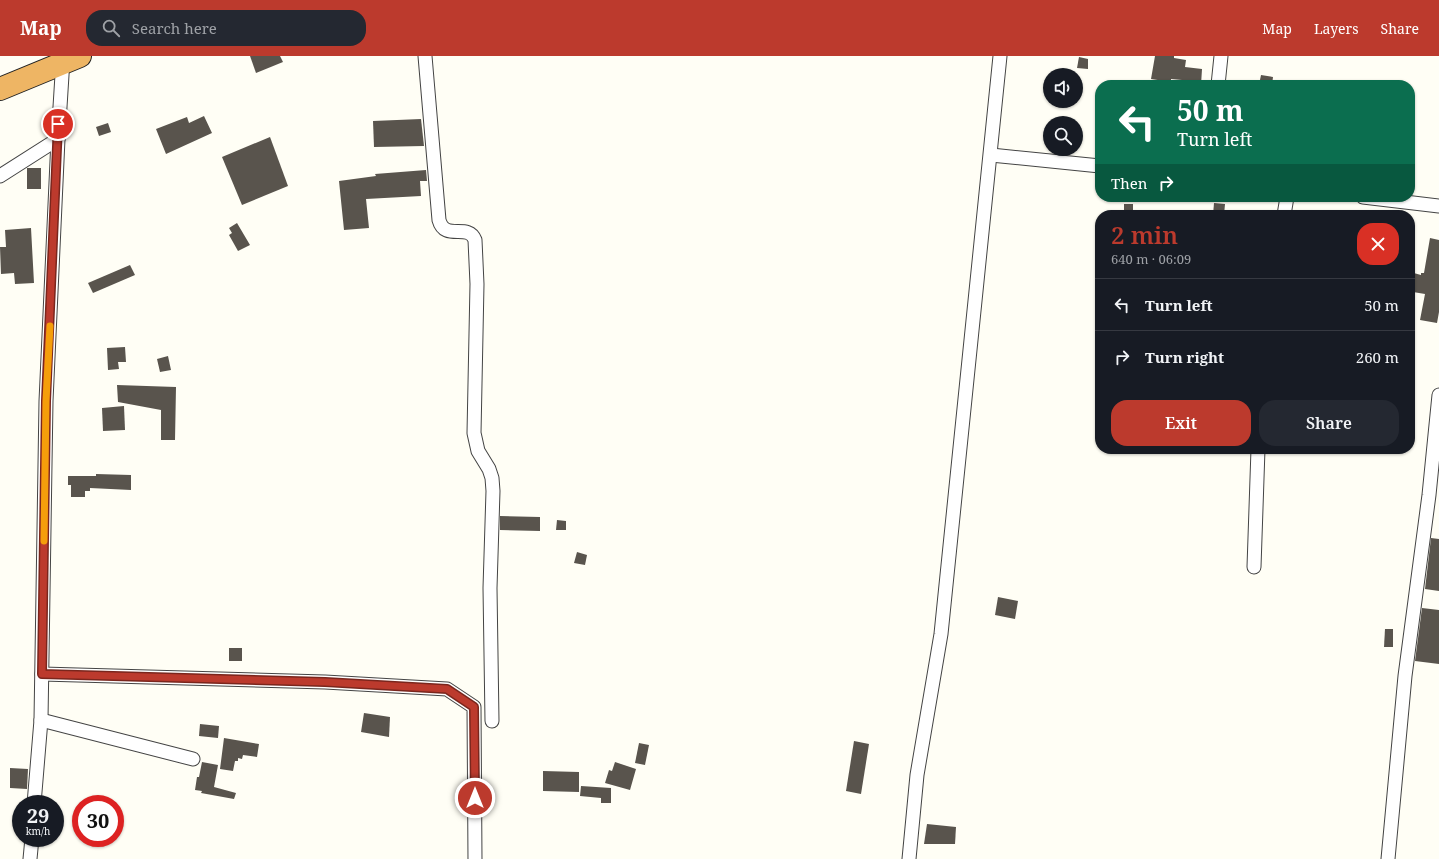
<!DOCTYPE html>
<meta charset="utf-8">
<style>
:root{--surface:#171b24;--page:#242831;--text:#f1f3f6;--muted:#9ea1a6;--line:#363941;--accent:#bc3a2d}
body{margin:0;font-family:"Noto Serif",serif;background:var(--page);color:var(--text);height:100vh;display:flex;flex-direction:column;font-size:15px;white-space:nowrap}
*{box-sizing:border-box;margin:0}
p{font-size:13px;color:var(--muted)}
.icon{flex:none;width:22px;height:22px;fill:none;stroke:currentColor;stroke-width:2;stroke-linecap:round;stroke-linejoin:round}
.map{position:relative;flex:1;overflow:hidden}
.details{position:absolute;left:1095px;top:154px;width:320px;height:244px;display:flex;flex-direction:column;background:var(--surface);border-radius:16px;box-shadow:0 1px 3px #0004}
.details>*{flex:none}
.guide{position:absolute;left:1095px;top:24px;width:320px;height:122px;border-radius:16px;box-shadow:0 1px 3px #0004;background:#0b6e4f;color:#fff;overflow:hidden}
.buttons{position:absolute;left:1043px;top:12px;display:grid;gap:8px}
.buttons a{display:grid;place-items:center;width:40px;height:40px;border-radius:50%;background:var(--surface);box-shadow:0 1px 3px #0004;font-size:20px}
.speed{position:absolute;left:12px;top:739px;display:flex;gap:8px;font-size:20px;font-weight:700;text-align:center}
.speed>*{display:grid;place-content:center;width:52px;height:52px;border-radius:50%;background:var(--surface);box-shadow:0 1px 3px #0004;line-height:1}
.speed small{font-size:10px;font-weight:400}
.speed .limit{border:6px solid #d22;background:#fff;color:#111}
.pin{position:absolute;display:grid;place-items:center;width:34px;height:34px;color:#fff;margin:-17px;border:2px solid #fff;border-radius:50%;box-shadow:0 1px 4px #0007}
.me{position:absolute;width:44px;margin:-22px;rotate:0deg;stroke-linejoin:round;filter:drop-shadow(0 0 3px #0008)}
.turn{display:flex;align-items:center;gap:14px;height:84px;padding:0 16px;font-size:18px}
.turn .icon{width:52px;height:52px;stroke-width:2.5}
.turn b{display:block;font-size:28px;line-height:34px}
.then{display:flex;align-items:center;height:38px;padding:0 16px;background:#0003;gap:8px;font-size:15px}
.round{display:grid;place-items:center;flex:none;width:42px;height:42px;border-radius:16px;background:var(--page)}
.head{display:flex;align-items:center;justify-content:space-between;height:68px;padding:0 16px}
h1{font-size:24px;font-weight:600;line-height:30px;color:var(--accent)}
.button{display:flex;gap:8px;margin-top:auto;padding:8px 16px}
.button a{flex:1;height:46px;border-radius:16px;background:var(--accent);color:#fff;font-size:16px;font-weight:600;line-height:46px;text-align:center}
.button a+a{background:var(--page);color:var(--text)}
ul{padding:0;list-style:none}
li{display:flex;align-items:center;gap:12px;height:52px;padding:0 16px;border-top:1px solid var(--line)}
li div{flex:1}
li b{display:block;font-size:15px}
li em{font-style:normal}
header{display:flex;align-items:center;gap:24px;box-sizing:border-box;height:56px;padding:0 20px;background:var(--accent);color:#fff}
header strong{font-size:19px}
nav{display:flex;gap:22px;margin-inline-start:auto;font-size:14px}
.search{width:280px;height:36px;background:var(--page);display:flex;align-items:center;gap:10px;box-sizing:border-box;padding:0 14px;border-radius:16px;color:var(--muted);font-size:15px}
.map>svg:first-child{display:block}
.building{fill:#59544d}
.lines{fill:none;stroke-linecap:round;stroke-linejoin:round}
.street-casing{stroke:#444;stroke-width:15}
.highway-casing{stroke:#222;stroke-width:24}
.street{stroke:#fff;stroke-width:13}
.highway{stroke:#eeb564;stroke-width:22}
.route-casing{stroke:#7a261d;stroke-width:10}
.route{stroke:#bc3a2d;stroke-width:7}
.slow{stroke:#f59e0b;stroke-width:7}
</style>
<header>
<strong>Map</strong>
<div class="search"><svg class="icon" aria-label="search" viewBox="0 0 24 24"><circle cx="10" cy="10" r="6"/><path d="M15 15l6 6"/></svg>Search here</div>
<nav><a>Map</a><a>Layers</a><a>Share</a></nav>
</header>
<div class="map">
<svg width="1439" height="803" viewBox="0 0 1439 803">
<rect width="100%" height="100%" fill="#fffef5"/>
<g class="building">
<polygon points="250,0 280,0 283,6 256,17"/>
<polygon points="1155,0 1174,0 1174,2 1186,4 1185,11 1202,13 1201,29 1193,29 1193,25 1171,23 1171,26 1151,23"/>
<polygon points="1079,1 1088,3 1088,13 1077,12"/>
<polygon points="1261,19 1273,21 1272,29 1259,29"/>
<polygon points="204,60 212,77 166,98 156,73 187,61 189,67"/>
<polygon points="421,63 424,90 374,91 373,65"/>
<polygon points="108,67 111,76 99,80 96,71"/>
<polygon points="270,81 288,130 242,149 222,101"/>
<rect x="27" y="112" width="14" height="21"/>
<polygon points="426,114 427,125 420,125 421,140 366,143 369,172 344,174 339,125 376,120 375,118"/>
<polygon points="1214,147 1225,148 1224,159 1213,159"/>
<rect x="1124" y="148" width="9" height="11"/>
<polygon points="237,167 250,189 238,195 229,179 232,177 229,172"/>
<polygon points="31,172 34,227 15,228 14,217 1,218 0,191 6,191 5,174"/>
<polygon points="1430,182 1439,184 1439,256 1437,267 1420,264 1425,238 1413,236 1414,229 1410,227 1410,216 1421,219 1421,217 1424,217"/>
<polygon points="130,209 135,219 93,237 88,227"/>
<polygon points="125,291 126,306 118,306 119,313 108,314 107,292"/>
<polygon points="168,300 171,314 160,316 157,303"/>
<polygon points="117,329 176,331 175,384 161,384 161,354 118,346"/>
<polygon points="124,350 125,374 103,375 102,352"/>
<polygon points="96,418 131,419 131,434 90,432 90,435 85,435 85,441 71,441 71,429 68,429 68,420 96,420"/>
<polygon points="500,460 540,461 540,475 500,474"/>
<polygon points="557,464 566,465 566,474 556,474"/>
<polygon points="1431,482 1439,483 1439,535 1425,533"/>
<polygon points="577,496 587,499 585,509 574,507"/>
<polygon points="998,541 1018,545 1015,563 995,559"/>
<polygon points="1422,552 1439,554 1439,608 1415,605"/>
<polygon points="1385,573 1393,573 1393,591 1384,591"/>
<rect x="229" y="592" width="13" height="13"/>
<polygon points="364,657 390,661 389,681 361,676"/>
<polygon points="200,668 219,670 218,682 199,680"/>
<polygon points="224,682 259,688 257,701 243,699 242,703 238,702 238,705 235,705 233,715 220,713"/>
<polygon points="854,685 869,688 861,738 846,735"/>
<polygon points="639,687 649,689 645,709 635,707"/>
<polygon points="202,706 218,709 214,731 236,737 234,743 201,737 202,735 195,734 197,721 199,721"/>
<polygon points="615,706 636,713 630,734 605,727 609,714 612,715"/>
<polygon points="10,712 28,713 27,733 10,732"/>
<polygon points="543,715 579,716 579,736 543,735"/>
<polygon points="581,730 611,732 611,747 601,747 601,742 580,740"/>
<polygon points="927,768 956,771 955,788 924,788"/>
</g>
<g class="lines">
<g class="street-casing">
<g id="street">
<path d="M425,0L439,164C445,186 468,166 475,184L477,228L474,377L478,395L489,413L492,422L493,435L490,532L492,665"/>
<polyline points="1218,29 1221,0"/>
<polyline points="991,99 1100,110"/>
<polyline points="0,120 58,83"/>
<polyline points="1363,141 1439,150"/>
<polyline points="1284,159 1287,141"/>
<polyline points="1254,511 1258,393"/>
<polyline points="42,618 325,626 447,633 474,651 475,803"/>
<polyline points="41,664 193,703"/>
<polyline points="34,748 41,664 46,345 58,83 63,3"/>
<polyline points="30,803 32,782"/>
<polyline points="909,803 917,719 941,578 1000,0"/>
<polyline points="1388,803 1405,620 1429,439 1439,339"/>
</g>
</g>
<g class="highway-casing">
<polyline id="highway" points="0,33 80,0"/>
</g>
<use href="#street" class="street"/>
<use href="#highway" class="highway"/>
</g>
<g class="lines">
<g class="route-casing">
<polyline id="route" points="58,68 46,345 42,618 325,626 447,633 474,651 475,742"/>
</g>
<use href="#route" class="route"/>
<polyline class="slow" points="44,485 46,345 50,270"/>
</g>
</svg>
<div class="buttons">
<a><svg class="icon" aria-label="sound" viewBox="0 0 24 24"><path d="M4 9h4l5-4v14l-5-4H4zM17 9q2 3 0 6"/></svg></a>
<a><svg class="icon" aria-label="search" viewBox="0 0 24 24"><circle cx="10" cy="10" r="6"/><path d="M15 15l6 6"/></svg></a>
</div>
<div class="speed"><div>29<small>km/h</small></div><div class="limit">30</div></div>
<div class="pin" style="left:58px;top:68px;background:#d93025"><svg class="icon" aria-label="arrive" viewBox="0 0 24 24"><path d="M6 21V4h12l-3 4 3 4H6"/></svg></div>
<svg class="me" style="left:475px;top:742px" viewBox="-20 -20 40 40"><circle r="17" fill="#bc3a2d" stroke="#fff" stroke-width="3"/><path d="M0-11L8 9 0 5-8 9z" fill="#fff"/></svg>
<div class="guide">
<div class="turn"><svg class="icon" aria-label="left" viewBox="0 0 24 24"><path d="M17 20v-9H6M10 6l-5 5 5 5"/></svg><div><b>50 m</b>Turn left</div></div>
<div class="then">Then<svg class="icon" aria-label="right" viewBox="0 0 24 24"><path d="M7 20v-9h11M14 6l5 5-5 5"/></svg></div>
</div>
<section class="details">
<div class="head"><div><h1>2 min</h1><p>640 m · 06:09</p></div><a class="round" style="background:#d93025;color:#fff"><svg class="icon" aria-label="close" viewBox="0 0 24 24"><path d="M6 6l12 12M18 6L6 18"/></svg></a></div>
<ul>
<li><svg class="icon" aria-label="left" viewBox="0 0 24 24"><path d="M17 20v-9H6M10 6l-5 5 5 5"/></svg><div><b>Turn left</b></div><em>50 m</em></li>
<li><svg class="icon" aria-label="right" viewBox="0 0 24 24"><path d="M7 20v-9h11M14 6l5 5-5 5"/></svg><div><b>Turn right</b></div><em>260 m</em></li>
</ul>
<div class="button"><a>Exit</a><a>Share</a></div>
</section>
</div>
